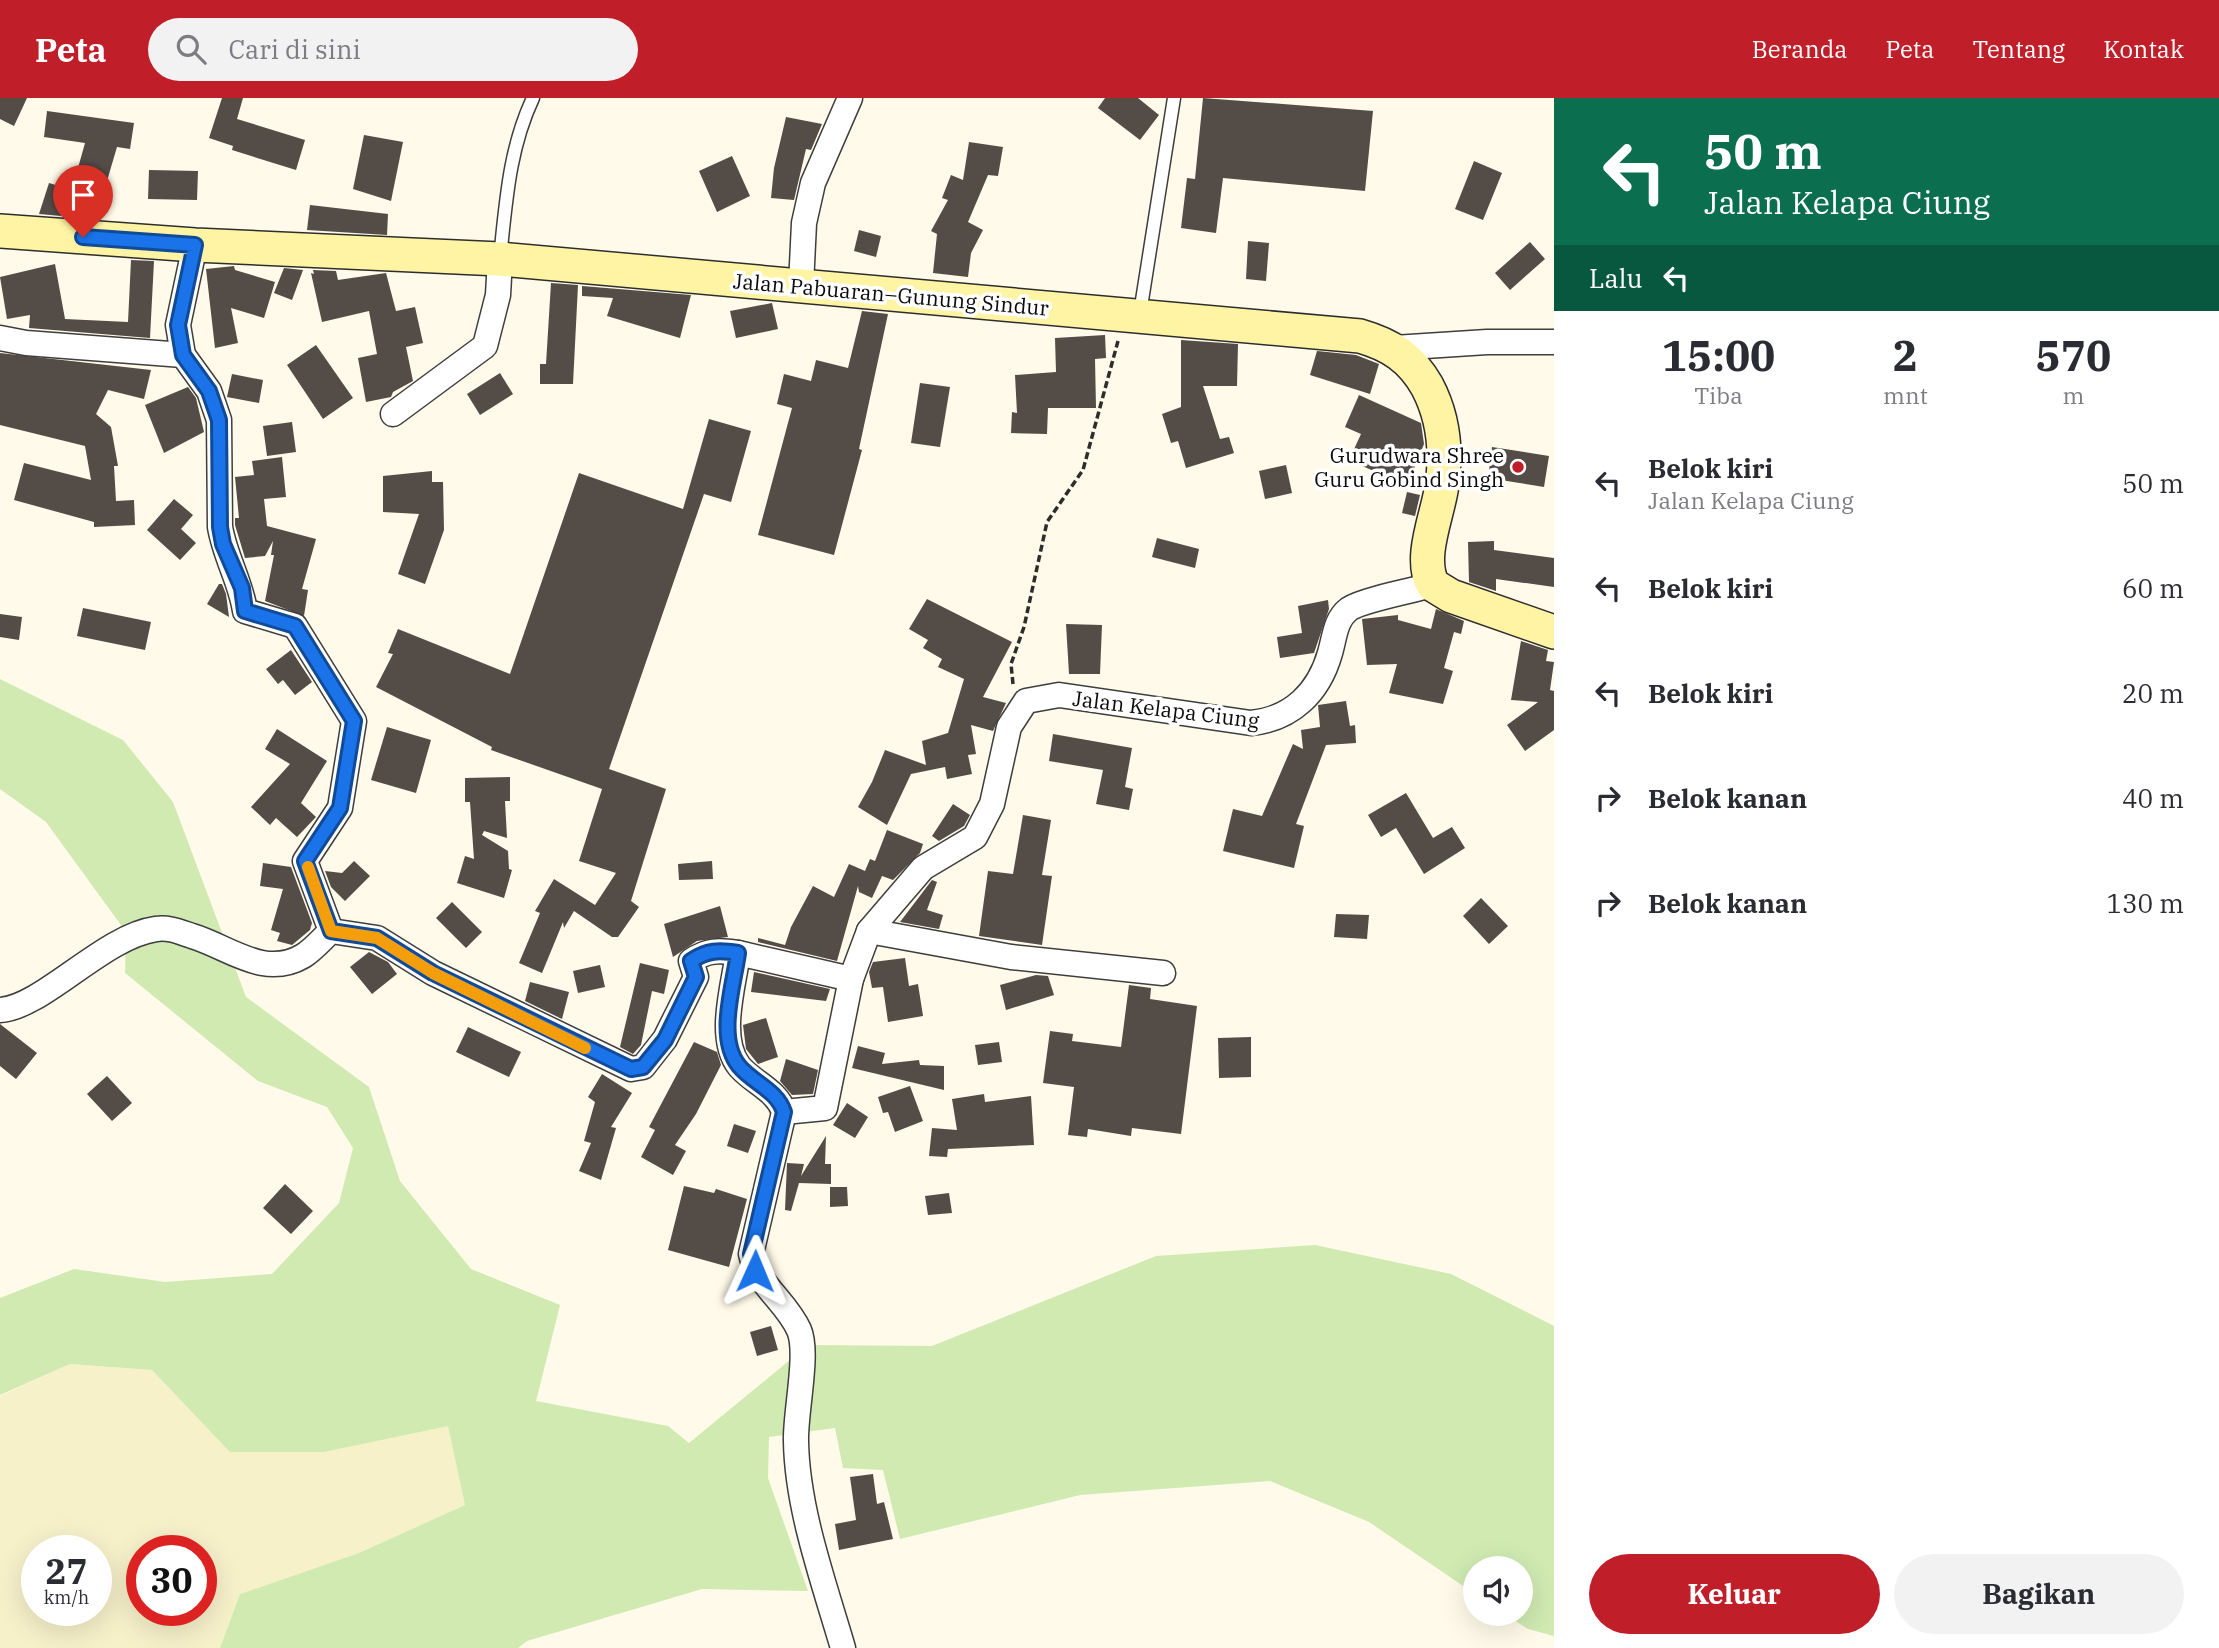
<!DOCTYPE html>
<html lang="id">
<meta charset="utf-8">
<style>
:root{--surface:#fff;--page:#f2f2f3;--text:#2b2b33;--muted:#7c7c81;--accent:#c01e29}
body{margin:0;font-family:"IBM Plex Serif",serif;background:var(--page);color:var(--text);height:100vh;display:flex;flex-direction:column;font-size:26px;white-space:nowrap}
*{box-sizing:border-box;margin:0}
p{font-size:23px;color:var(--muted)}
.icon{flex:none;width:38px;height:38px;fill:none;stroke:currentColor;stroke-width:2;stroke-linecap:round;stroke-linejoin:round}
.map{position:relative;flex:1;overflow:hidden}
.side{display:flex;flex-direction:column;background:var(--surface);width:665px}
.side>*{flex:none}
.top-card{background:#0b6e4f;color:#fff;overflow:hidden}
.buttons{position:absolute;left:1463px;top:1458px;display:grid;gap:14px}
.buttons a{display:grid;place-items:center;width:70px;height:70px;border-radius:50%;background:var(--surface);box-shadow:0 7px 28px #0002;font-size:35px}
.speed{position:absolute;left:21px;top:1437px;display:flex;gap:14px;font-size:35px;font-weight:700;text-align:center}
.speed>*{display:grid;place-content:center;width:91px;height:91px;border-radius:50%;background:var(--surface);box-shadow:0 7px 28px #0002;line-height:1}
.speed small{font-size:18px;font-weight:400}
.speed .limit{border:10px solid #d22;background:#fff;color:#111}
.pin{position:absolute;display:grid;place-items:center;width:60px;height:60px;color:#fff;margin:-72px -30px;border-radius:50% 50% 50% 0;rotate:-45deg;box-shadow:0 0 7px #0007}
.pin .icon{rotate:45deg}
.me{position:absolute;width:77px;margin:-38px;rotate:1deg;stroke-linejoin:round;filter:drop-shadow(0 0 5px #0008)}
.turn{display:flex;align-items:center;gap:24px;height:147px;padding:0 35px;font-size:32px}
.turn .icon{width:91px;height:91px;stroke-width:2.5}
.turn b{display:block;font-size:49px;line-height:60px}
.then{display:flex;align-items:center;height:66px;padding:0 35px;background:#0003;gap:14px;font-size:26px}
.eta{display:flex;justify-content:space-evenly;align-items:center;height:119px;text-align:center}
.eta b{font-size:42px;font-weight:700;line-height:49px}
.button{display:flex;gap:14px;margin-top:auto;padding:14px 35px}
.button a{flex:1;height:80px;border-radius:42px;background:var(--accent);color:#fff;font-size:28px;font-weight:700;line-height:80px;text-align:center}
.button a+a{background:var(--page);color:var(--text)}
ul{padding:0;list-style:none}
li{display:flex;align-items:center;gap:21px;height:105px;padding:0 35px}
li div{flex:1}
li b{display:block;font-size:26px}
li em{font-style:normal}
header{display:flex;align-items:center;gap:42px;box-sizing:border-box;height:98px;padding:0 35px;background:var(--accent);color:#fff}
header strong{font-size:33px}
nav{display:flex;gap:38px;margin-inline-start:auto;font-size:24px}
.search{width:490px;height:63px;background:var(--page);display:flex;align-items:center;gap:18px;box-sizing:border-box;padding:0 24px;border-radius:38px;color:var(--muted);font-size:26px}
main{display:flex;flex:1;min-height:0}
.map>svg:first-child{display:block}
.farmland{fill:#f6f1c9;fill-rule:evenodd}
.green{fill:#d0eab2}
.building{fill:#544c47}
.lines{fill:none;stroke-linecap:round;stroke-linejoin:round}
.lane-casing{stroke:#3e3e3e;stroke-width:15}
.street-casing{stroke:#3e3e3e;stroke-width:27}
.secondary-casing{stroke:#2d2d2d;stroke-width:36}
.path{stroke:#2d2d2d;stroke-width:3.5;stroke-dasharray:7 3.5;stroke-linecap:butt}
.lane{stroke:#fff;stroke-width:12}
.street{stroke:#fff;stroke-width:24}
.secondary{stroke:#fff3a4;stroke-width:33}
.route-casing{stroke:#114b97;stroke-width:18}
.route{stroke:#1a73e8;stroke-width:12}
.slow{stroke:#f59e0b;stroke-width:12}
.poi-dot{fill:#c01e29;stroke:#fff;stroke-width:2.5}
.labels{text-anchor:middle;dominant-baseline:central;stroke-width:7;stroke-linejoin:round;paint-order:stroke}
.street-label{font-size:21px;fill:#0b0b0b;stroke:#fff}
.poi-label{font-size:21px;fill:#0b0b0b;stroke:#fff;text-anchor:end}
</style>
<header>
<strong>Peta</strong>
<div class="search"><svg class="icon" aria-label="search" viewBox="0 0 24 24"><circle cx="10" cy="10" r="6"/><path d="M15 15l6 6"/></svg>Cari di sini</div>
<nav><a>Beranda</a><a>Peta</a><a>Tentang</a><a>Kontak</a></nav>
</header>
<main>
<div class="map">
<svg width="1554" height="1550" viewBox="0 0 1554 1550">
<rect width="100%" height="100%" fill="#fffae9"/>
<path class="farmland" d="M70,1266L152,1272L231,1354H324L448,1327L465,1407L359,1455L240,1496L220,1550H0V1298ZM37,1452H96V1512H37ZM142,1452H201V1512H142Z"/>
<polygon class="green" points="0,581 123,642 173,704 246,899 369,989 400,1083 471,1171 560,1207 536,1303 668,1328 689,1345 808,1247 932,1248 1156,1158 1315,1147 1451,1176 1554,1228 1554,1538 1528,1531 1505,1516 1521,1516 1521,1470 1475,1470 1475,1496 1369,1424 1270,1383 1080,1397 900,1441 883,1372 843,1370 835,1330 769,1339 768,1380 808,1493 702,1491 527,1543 518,1550 220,1550 240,1496 359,1455 465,1407 448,1328 324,1354 230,1354 152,1272 70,1266 0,1297 0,1200 74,1171 165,1184 272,1176 339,1105 353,1050 327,1009 258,983 125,875 126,834 46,724 0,691"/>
<g class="building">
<polygon points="0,0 27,0 14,28 0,21"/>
<polygon points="222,0 243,0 237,21 305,42 296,72 232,52 233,48 209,40"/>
<polygon points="1105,0 1138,0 1159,17 1140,42 1098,10"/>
<polygon points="1203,0 1373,13 1365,93 1223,80 1216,135 1181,130 1187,80 1195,81"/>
<polygon points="47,13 134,25 130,51 117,49 99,110 69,102 85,45 44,39"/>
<polygon points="786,19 822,26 811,52 806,51 794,102 771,100 774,70"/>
<polygon points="364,37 403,44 391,103 353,91"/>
<polygon points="969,44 1003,49 998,78 988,77 968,124 983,132 971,155 968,179 933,175 937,136 931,133 948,102 942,100 951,77 963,82"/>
<polygon points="732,58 750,98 717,114 699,73"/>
<polygon points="1474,63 1502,75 1483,122 1455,111"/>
<polygon points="149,72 198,73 197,102 148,101"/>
<polygon points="49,85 69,91 61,118 39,116"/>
<polygon points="310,107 388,116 387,137 307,132"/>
<polygon points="859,132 881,138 876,159 854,153"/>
<polygon points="1248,143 1269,145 1266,183 1246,181"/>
<polygon points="1530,144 1545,161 1510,192 1495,175"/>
<polygon points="131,162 154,163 150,240 29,230 30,217 7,221 0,179 55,166 65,221 128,224"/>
<polygon points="234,168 235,172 275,184 264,220 231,210 238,245 215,250 206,171"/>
<polygon points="284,170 303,172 292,202 274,195"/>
<polygon points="313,172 336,173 338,182 386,175 396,213 415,209 423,245 406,249 413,283 393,294 391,299 366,304 358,260 377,256 369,213 322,224 311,175 314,176"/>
<polygon points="551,185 578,187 573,286 540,286 540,266 546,266"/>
<polygon points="582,188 691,197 680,240 607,218 613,200 582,198"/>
<polygon points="772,205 778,231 736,240 730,213"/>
<polygon points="862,213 888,216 859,351 862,352 834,457 758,437 792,310 777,306 784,276 811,283 816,262 848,270"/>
<polygon points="1105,237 1106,260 1095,261 1096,310 1048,310 1047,336 1011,335 1012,314 1017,315 1015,277 1056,274 1055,240"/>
<polygon points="1181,242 1238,246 1237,288 1203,288 1220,341 1229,339 1234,355 1186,370 1178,343 1171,345 1162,316 1181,309"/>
<polygon points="316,247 353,300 323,321 287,267"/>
<polygon points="1317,253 1356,257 1379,266 1370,296 1310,277"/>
<polygon points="0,255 151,272 144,301 108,292 96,316 111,329 118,368 114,368 116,403 134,402 135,427 94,429 94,424 14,402 24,365 91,382 85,348 0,327"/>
<polygon points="500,275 513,296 480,317 467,296"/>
<polygon points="232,276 263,282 259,305 227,299"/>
<polygon points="920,285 950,289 940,349 911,345"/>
<polygon points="188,289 196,300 204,334 164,355 145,307"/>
<polygon points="1359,297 1421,325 1424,346 1407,388 1349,362 1361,336 1345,329"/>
<polygon points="709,321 751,333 731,404 704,396 609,671 666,691 631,803 639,809 618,839 612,839 574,813 564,830 563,824 542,875 519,865 540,815 535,813 554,781 595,807 616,775 579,763 602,691 491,652 492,649 376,589 393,556 388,555 398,531 510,576 579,375 683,411"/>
<polygon points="292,324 296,354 267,358 263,328"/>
<polygon points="1492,349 1549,358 1544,389 1488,380"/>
<polygon points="282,359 286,399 264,401 267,428 316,441 302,491 308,492 304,518 265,503 274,457 271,457 273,443 265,458 245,460 235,427 235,420 239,420 235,379 254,377 252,363"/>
<polygon points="1286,367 1292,395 1265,401 1259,373"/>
<polygon points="432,373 432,384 443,384 444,432 425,486 398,476 419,416 383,414 383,378"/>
<polygon points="1407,394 1420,397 1415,418 1402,415"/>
<polygon points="174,401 193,417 181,431 196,445 180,462 147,432"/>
<polygon points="1157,440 1199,451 1195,470 1152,459"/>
<polygon points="1494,443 1494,452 1554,460 1554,489 1496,481 1496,493 1469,484 1468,444"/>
<polygon points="219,486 222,486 226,496 229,519 207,506"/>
<polygon points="927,501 1012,544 983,599 1006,605 993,633 971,627 976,656 968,657 972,676 947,681 945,669 911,676 887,727 858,709 872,684 885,652 926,667 922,643 948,635 964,581 938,569 942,561 923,550 928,542 909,531"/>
<polygon points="1328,502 1329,511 1314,555 1280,560 1277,539 1302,535 1298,508"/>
<polygon points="83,510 151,524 145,552 77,538"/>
<polygon points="1436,511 1464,523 1461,536 1454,534 1444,570 1453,573 1443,606 1389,595 1397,566 1367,567 1362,521 1398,517 1398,522 1431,531"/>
<polygon points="0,516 22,519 19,542 0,539"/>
<polygon points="1066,526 1102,527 1100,576 1069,576"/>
<polygon points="1521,543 1548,552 1546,563 1554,564 1550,592 1554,593 1554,632 1525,653 1507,627 1538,604 1511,602"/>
<polygon points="291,552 312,584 295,597 283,582 278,586 266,571"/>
<polygon points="1346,603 1350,628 1355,627 1356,645 1326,647 1296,726 1304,728 1294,770 1223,753 1233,711 1262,718 1293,646 1303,651 1301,632 1320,629 1318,607"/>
<polygon points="387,629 431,642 416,695 371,682"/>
<polygon points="277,631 327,663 301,705 316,719 297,739 276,720 270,727 251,709 290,666 265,651"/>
<polygon points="1053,636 1132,650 1125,689 1133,691 1129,712 1096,706 1103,672 1049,663"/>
<polygon points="510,679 510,703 505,703 507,740 484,733 482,737 508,753 509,771 512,772 504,800 457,785 465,758 474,761 470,704 465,704 465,680"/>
<polygon points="1406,695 1433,740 1452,729 1465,750 1424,776 1396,730 1381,739 1368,717"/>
<polygon points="953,706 970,717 964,728 939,743 932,738"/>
<polygon points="1023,717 1051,722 1042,777 1052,778 1042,847 979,838 988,773 1013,776"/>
<polygon points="887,732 923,746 920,755 893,782 882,778 872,800 859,794 858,788 837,863 758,844 758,840 785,847 791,829 813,788 834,799 849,766 865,773 870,761 875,763"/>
<polygon points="354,763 370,778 345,803 331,789 325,773 342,775"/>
<polygon points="712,763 713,781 679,782 678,766"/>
<polygon points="263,765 291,769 312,825 310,832 292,847 277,843 280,835 271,832 283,791 260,788"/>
<polygon points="932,782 937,784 927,812 943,817 939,831 900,824"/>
<polygon points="1481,800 1508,828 1489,846 1463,818"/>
<polygon points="452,804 482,834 466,850 436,820"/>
<polygon points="720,808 728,839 697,843 673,859 664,826"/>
<polygon points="1336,816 1369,817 1367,841 1334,839"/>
<polygon points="369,854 388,864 397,876 372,896 350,869"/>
<polygon points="905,860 909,888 918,886 923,918 888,924 883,889 872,890 869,874 873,864"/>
<polygon points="640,865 669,872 664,896 652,893 641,947 633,956 620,949"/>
<polygon points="600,867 605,889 578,895 573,873"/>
<polygon points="754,874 830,891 826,903 751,894"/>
<polygon points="1036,877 1048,878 1054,897 1006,912 1000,887"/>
<polygon points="530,884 569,894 562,921 525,903"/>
<polygon points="1129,887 1151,890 1150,901 1197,908 1181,1036 1132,1030 1131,1038 1088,1031 1087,1039 1068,1037 1074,989 1043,985 1050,933 1073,936 1072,943 1121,949"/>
<polygon points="766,920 778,959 758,966 746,951 743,927"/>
<polygon points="0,926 37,955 16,981 0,968"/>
<polygon points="468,929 521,954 509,979 456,954"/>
<polygon points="1251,939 1251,979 1219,980 1218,940"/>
<polygon points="694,944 717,954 721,967 696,1016 675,1047 686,1053 673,1077 641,1059 655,1032 649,1029"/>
<polygon points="999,944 1002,964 978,967 975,947"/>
<polygon points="858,948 885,955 882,966 919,962 920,967 944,968 944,992 852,970"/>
<polygon points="786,961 818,972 813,996 792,997 780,983"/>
<polygon points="602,976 632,995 611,1029 616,1030 601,1082 579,1073 591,1045 584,1043 595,1004 588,999"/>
<polygon points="107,978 132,1005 112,1023 87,996"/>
<polygon points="910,988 923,1023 895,1034 888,1014 883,1015 878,999"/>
<polygon points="984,996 985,1004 1031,998 1034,1047 948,1051 947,1059 929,1058 932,1030 957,1032 952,1001"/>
<polygon points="847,1005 868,1019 855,1040 833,1027"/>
<polygon points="734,1026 756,1033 748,1055 727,1048"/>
<polygon points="826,1038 825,1066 831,1066 831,1086 799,1085 791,1113 785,1112 787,1065 804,1066 801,1078"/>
<polygon points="285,1086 313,1113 291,1136 263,1110"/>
<polygon points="684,1088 714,1095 716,1091 747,1101 729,1169 668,1152"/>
<polygon points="830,1089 847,1089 848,1108 830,1109"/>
<polygon points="949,1095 952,1115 928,1117 925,1098"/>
<polygon points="771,1228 778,1252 757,1258 750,1234"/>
<polygon points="873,1376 877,1406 884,1404 893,1441 839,1452 835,1426 856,1422 850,1379"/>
</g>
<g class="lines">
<g class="lane-casing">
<g id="lane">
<path d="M500,160C506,104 509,51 533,0"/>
<polyline points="1140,215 1174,0"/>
</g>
</g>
<g class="street-casing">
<g id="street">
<path d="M195,147L178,227L183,257L209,293L219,322L220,429C225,459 241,484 245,513L295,528L354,623L340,710L305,763L331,833"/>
<polyline points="801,187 804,125 813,85 850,0"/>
<polyline points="0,240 26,245 183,257"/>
<polyline points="1394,250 1487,244 1554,244"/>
<polyline points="393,316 485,248 498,197 500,161"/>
<polyline points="869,833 1011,859 1163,875"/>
<path d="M0,912C42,910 104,838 156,831C169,829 180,834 192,838C229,849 264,881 303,858C313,852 322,841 331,833L377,840L433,875L631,971L643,969L665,941L696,879L691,863C707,852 718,852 738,855"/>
<polyline points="784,1014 825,1010 851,881"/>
<path d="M843,1550C824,1485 797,1411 796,1343C795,1315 809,1255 799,1232C786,1203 758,1188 751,1156L784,1014C777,992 753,985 739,968C717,940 734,886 738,855L851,881L869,833L923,770L975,739L992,706L1009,629L1026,603L1059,597L1251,625C1292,621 1319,594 1330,555C1335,538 1335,522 1349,511C1362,502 1414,492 1433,487"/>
</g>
</g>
<g class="secondary-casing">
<path id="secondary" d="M0,133L195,147L500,161L1360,238C1391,247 1411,260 1427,288C1444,320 1447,352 1442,387C1438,417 1418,459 1433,487L1451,498L1554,534"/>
</g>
<polyline class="path" points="1013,586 1011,566 1024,529 1047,424 1083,372 1118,243"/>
<use href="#lane" class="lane"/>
<use href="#street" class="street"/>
<use href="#secondary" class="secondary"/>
</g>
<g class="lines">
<g class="route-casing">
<path id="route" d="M83,139L195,147L178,227L183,257L209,293L219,322L220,429L223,446L242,490L245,513L295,528L354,623L340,710L305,763L331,833L377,840L433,875L631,971L643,969L665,942L696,879L691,863C707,852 719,852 738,855C734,886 716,940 739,968C753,985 777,992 784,1014L751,1156L755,1173"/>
</g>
<use href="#route" class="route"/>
<polyline class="slow" points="308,769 331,833 377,840 433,875 585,950"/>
</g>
<circle class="poi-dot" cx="1518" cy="369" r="7"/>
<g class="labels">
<g class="street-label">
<text transform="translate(891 196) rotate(5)">Jalan Pabuaran–Gunung Sindur</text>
<text transform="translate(1166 611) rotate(7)">Jalan Kelapa Ciung</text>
</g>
<g class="poi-label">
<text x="1504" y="357">Gurudwara Shree<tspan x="1504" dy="24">Guru Gobind Singh</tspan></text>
</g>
</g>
</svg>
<div class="buttons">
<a><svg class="icon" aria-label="sound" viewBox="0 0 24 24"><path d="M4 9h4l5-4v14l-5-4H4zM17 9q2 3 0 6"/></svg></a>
</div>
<div class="speed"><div>27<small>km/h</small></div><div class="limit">30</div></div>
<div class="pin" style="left:83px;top:139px;background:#d93025"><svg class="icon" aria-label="arrive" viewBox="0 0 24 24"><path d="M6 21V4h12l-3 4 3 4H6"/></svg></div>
<svg class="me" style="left:755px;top:1173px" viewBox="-20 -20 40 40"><path d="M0-17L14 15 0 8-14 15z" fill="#1a73e8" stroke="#fff" stroke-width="4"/></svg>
</div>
<section class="side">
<div class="top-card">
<div class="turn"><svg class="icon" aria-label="left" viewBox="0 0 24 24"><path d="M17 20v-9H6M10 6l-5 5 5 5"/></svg><div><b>50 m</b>Jalan Kelapa Ciung</div></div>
<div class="then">Lalu<svg class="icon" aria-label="left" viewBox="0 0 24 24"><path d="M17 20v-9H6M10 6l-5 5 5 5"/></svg></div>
</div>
<div class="eta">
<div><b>15:00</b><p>Tiba</p></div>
<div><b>2</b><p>mnt</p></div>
<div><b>570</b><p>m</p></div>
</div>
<ul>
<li><svg class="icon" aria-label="left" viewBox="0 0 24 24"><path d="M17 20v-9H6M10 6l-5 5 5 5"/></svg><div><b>Belok kiri</b><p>Jalan Kelapa Ciung</p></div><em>50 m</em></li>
<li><svg class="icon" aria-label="left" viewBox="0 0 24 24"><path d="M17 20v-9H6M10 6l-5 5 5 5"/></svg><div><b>Belok kiri</b></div><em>60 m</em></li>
<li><svg class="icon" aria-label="left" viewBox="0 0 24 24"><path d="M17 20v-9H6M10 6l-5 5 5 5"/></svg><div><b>Belok kiri</b></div><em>20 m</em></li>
<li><svg class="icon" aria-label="right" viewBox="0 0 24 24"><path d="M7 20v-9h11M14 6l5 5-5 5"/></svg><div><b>Belok kanan</b></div><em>40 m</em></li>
<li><svg class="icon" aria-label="right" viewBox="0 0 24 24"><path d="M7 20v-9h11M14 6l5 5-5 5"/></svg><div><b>Belok kanan</b></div><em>130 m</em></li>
</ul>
<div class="button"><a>Keluar</a><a>Bagikan</a></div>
</section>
</main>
